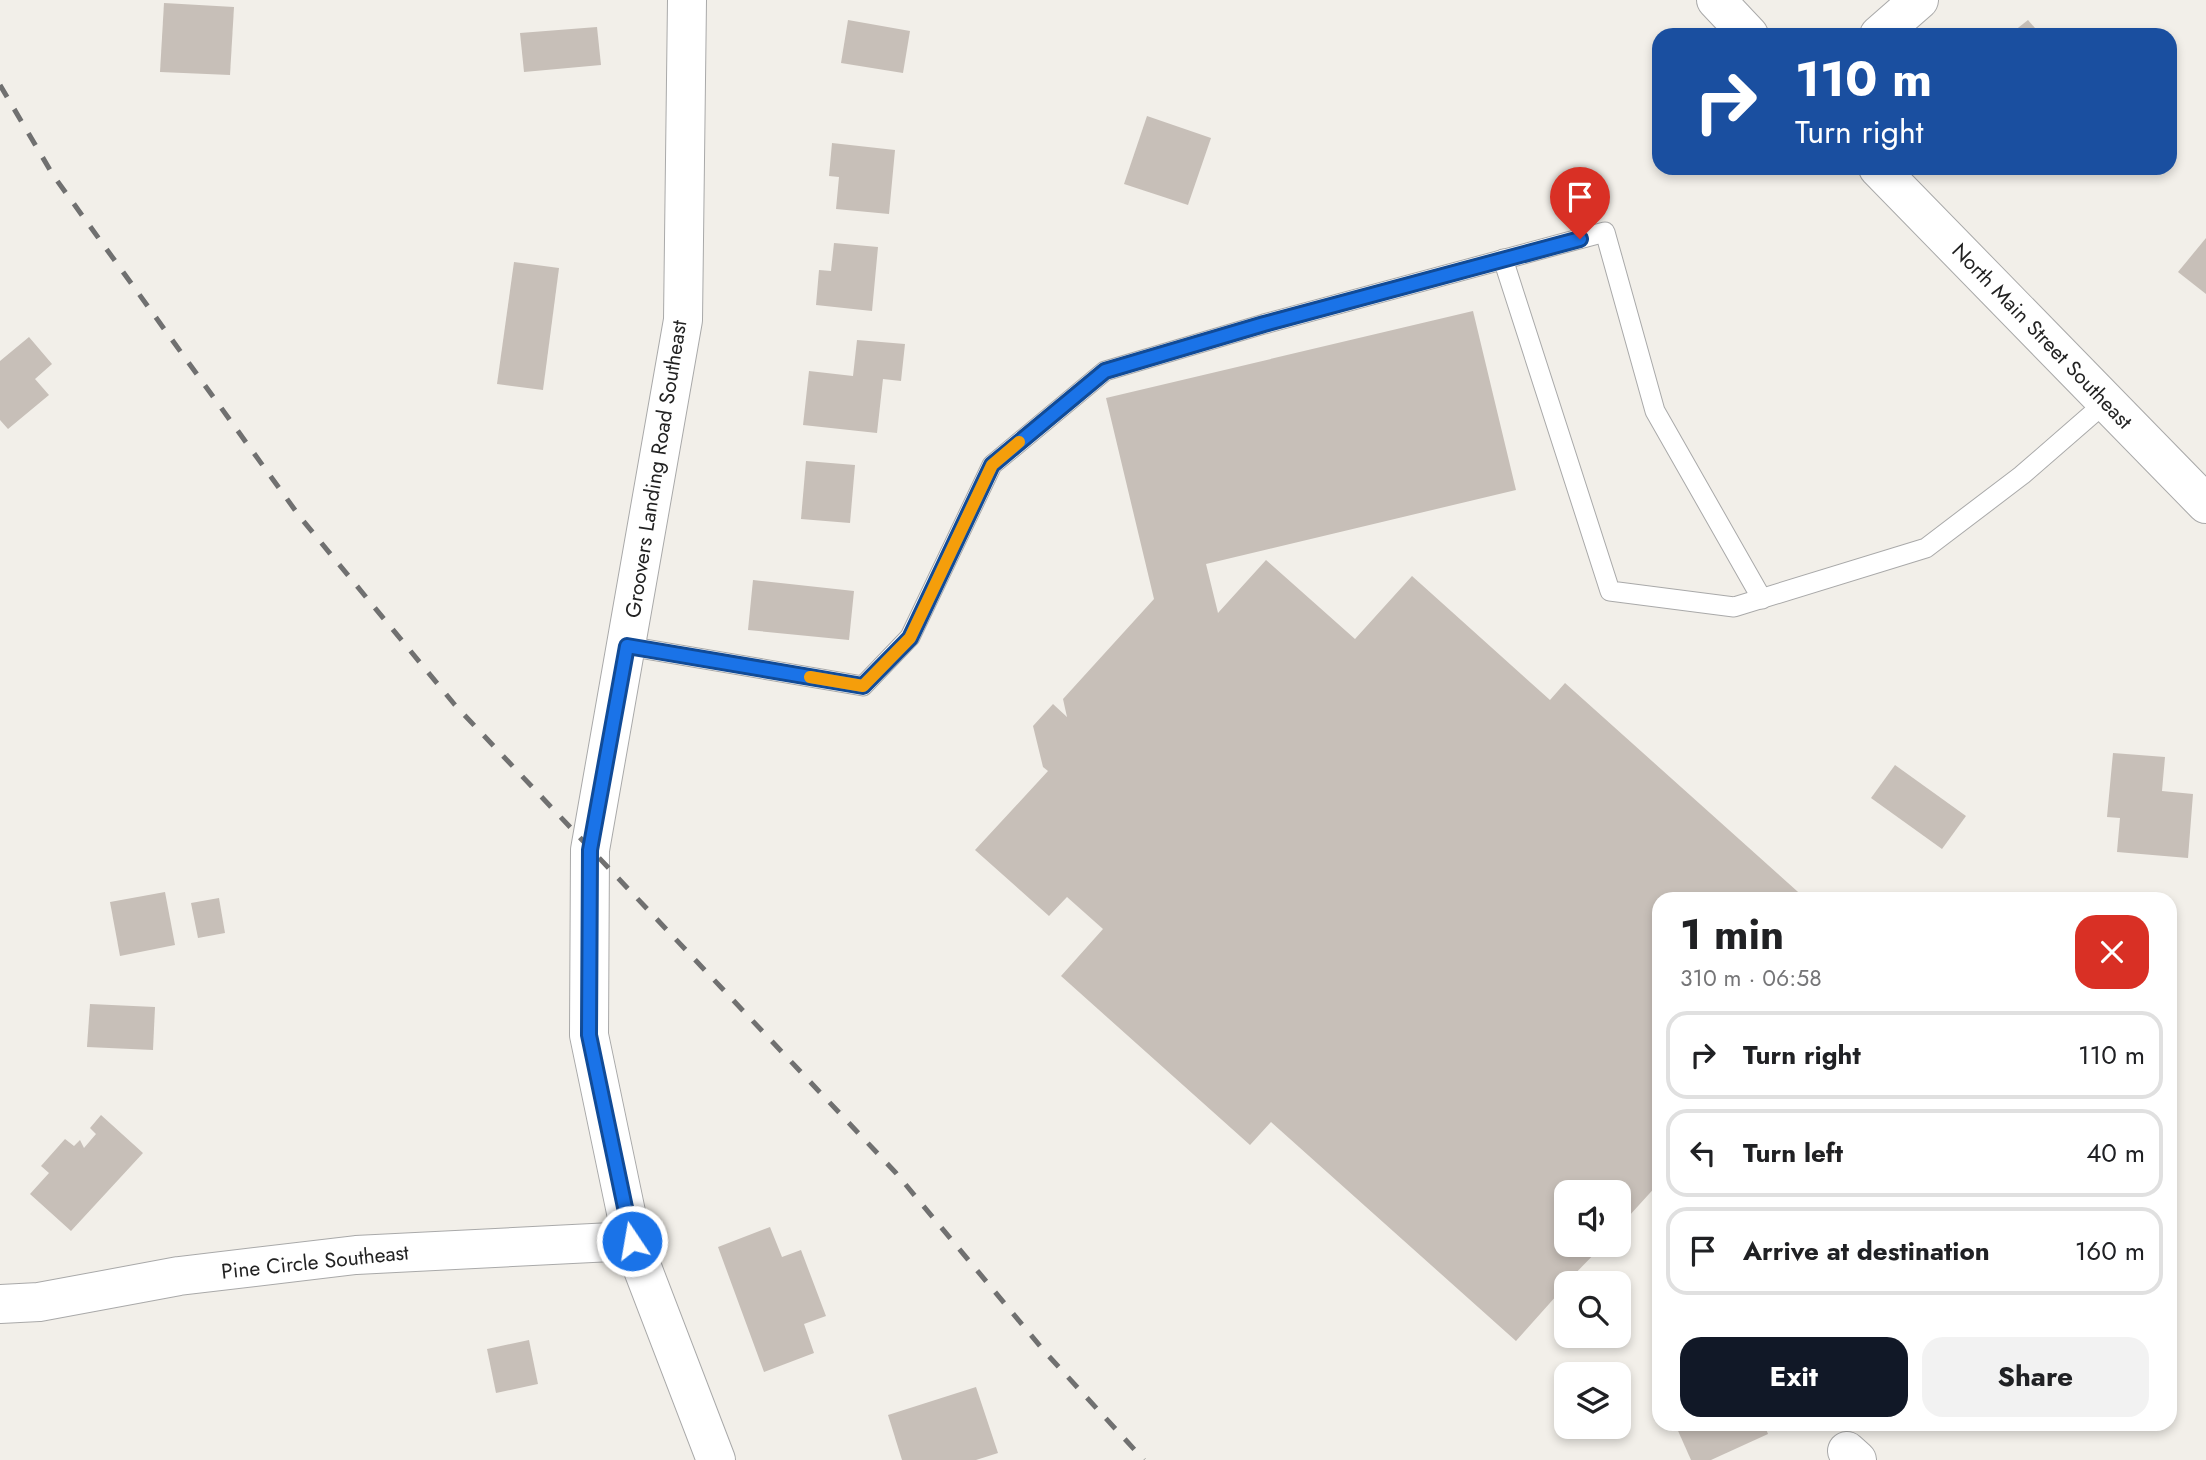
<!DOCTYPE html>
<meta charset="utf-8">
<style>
:root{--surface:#fff;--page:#f2f2f2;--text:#202124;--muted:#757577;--line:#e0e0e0;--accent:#111827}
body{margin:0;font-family:Jost,sans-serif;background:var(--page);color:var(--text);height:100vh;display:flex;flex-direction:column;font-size:26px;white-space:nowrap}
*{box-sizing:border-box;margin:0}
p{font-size:23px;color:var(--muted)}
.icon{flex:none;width:38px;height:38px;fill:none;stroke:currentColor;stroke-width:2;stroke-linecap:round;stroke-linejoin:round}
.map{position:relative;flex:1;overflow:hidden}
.side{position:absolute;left:1652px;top:892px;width:525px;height:539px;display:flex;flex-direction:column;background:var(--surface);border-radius:21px;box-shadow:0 4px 10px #0003}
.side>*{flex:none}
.hud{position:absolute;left:1652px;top:28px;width:525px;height:147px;border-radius:21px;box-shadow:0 4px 10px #0003;background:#1a4fa0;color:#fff;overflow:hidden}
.buttons{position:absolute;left:1554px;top:1180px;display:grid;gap:14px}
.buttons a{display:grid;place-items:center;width:77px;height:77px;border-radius:14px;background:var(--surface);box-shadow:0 4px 10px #0003;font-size:35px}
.pin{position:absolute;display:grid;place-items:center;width:60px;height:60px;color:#fff;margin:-72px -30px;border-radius:50% 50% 50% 0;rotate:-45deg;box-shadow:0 0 7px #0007}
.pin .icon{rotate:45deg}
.me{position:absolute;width:77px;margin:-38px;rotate:348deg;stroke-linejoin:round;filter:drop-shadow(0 0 5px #0008)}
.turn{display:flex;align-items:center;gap:24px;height:147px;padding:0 28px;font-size:32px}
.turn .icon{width:91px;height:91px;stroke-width:2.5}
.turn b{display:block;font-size:49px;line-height:60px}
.round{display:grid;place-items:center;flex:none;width:74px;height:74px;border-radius:21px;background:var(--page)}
.head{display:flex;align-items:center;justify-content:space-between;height:119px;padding:0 28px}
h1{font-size:42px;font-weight:700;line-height:52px}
.primary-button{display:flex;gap:14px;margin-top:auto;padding:14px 28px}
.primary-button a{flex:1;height:80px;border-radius:21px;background:var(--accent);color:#fff;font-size:28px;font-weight:700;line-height:80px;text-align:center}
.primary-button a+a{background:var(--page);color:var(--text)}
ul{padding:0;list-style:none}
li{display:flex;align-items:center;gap:21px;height:88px;margin:0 14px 10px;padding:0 14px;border:4px solid var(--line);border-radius:21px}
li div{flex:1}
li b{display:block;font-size:26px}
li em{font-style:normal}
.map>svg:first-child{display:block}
.building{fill:#c7bfb8}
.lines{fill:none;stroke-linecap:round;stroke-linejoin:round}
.service-casing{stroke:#a9a9a9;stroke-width:21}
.minor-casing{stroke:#a9a9a9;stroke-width:40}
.tertiary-casing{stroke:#a9a9a9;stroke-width:40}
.service{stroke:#fff;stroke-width:19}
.minor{stroke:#fff;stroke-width:38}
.tertiary{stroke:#fff;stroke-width:38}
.rail{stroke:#707070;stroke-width:5;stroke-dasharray:14 14;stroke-linecap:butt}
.route-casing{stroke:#114b97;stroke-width:18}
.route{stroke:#1a73e8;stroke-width:12}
.slow{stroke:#f59e0b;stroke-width:12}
.labels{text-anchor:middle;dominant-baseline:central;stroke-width:7;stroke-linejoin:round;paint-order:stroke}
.street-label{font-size:21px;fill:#222;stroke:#fff}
</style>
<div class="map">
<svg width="2206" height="1460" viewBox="0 0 2206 1460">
<rect width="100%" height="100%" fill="#f2efe9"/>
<g class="building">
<polygon points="164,3 234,7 230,75 160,72"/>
<polygon points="848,20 910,31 903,73 841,63"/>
<polygon points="2028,20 2041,35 2009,35"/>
<polygon points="597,27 601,65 524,72 520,33"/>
<polygon points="1147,116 1211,138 1188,205 1124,184"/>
<polygon points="832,143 895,150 889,214 836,209 839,177 829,176"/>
<polygon points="2206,238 2206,294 2178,272"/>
<polygon points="834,243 878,247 872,311 816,305 819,270 831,271"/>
<polygon points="514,262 559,268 543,390 497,384"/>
<polygon points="1473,311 1516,490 1206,564 1218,613 1266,560 1355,639 1412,576 1550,700 1565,683 1807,900 1659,900 1659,1183 1619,1227 1619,1192 1566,1192 1566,1244 1604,1244 1566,1283 1566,1285 1516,1341 1271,1122 1250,1145 1061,976 1103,929 1067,897 1049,916 975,850 1048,771 1043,767 1033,726 1053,704 1067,717 1063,699 1154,599 1106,398"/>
<polygon points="29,337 52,364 35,379 49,395 8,429 0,420 0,361"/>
<polygon points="857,340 905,344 901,381 883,379 877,433 803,425 809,371 853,376"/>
<polygon points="806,461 855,465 850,523 801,519"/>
<polygon points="753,580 854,591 849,640 748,630"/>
<polygon points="2113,753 2165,757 2162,791 2193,794 2188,858 2117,852 2120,818 2107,817"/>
<polygon points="1895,765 1966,816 1942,849 1871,798"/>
<polygon points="165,892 175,945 120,956 110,902"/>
<polygon points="219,898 225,933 198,938 191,903"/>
<polygon points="90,1004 155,1007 153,1050 87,1047"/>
<polygon points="101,1115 143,1153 71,1231 30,1194 49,1173 41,1166 65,1139 74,1146 80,1140 84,1148 96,1134 90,1128"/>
<polygon points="770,1227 782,1257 801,1250 826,1316 804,1324 814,1353 764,1372 718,1247"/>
<polygon points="529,1340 538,1384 496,1393 487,1349"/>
<polygon points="976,1387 998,1453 976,1460 902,1460 888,1415"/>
<polygon points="1675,1424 1764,1424 1768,1434 1711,1460 1691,1460"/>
</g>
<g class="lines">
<g class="service-casing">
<g id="service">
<polyline points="1503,259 1610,591 1734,607 1926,548 2022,475 2106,402"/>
<polyline points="627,646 863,686 910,637 992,465 1105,371 1264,324 1605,232 1655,411 1762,599"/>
</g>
</g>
<g class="minor-casing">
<g id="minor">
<polyline points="687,0 683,320 590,850 589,1035 632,1241 716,1460"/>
<polyline points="1879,35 1919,0"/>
<polyline points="0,1304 39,1302 179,1276 356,1255 632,1241"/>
<polyline points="1847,1451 1857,1460"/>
</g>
</g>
<g class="tertiary-casing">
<g id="tertiary">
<polyline points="1716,0 1749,35"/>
<polyline points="1878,168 2206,504"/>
</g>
</g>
<use href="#service" class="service"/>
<use href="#minor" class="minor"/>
<use href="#tertiary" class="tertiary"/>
<polyline class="rail" points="0,85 53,175 300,517 455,705 896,1173 1045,1352 1144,1460"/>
</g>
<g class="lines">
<g class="route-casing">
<polyline id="route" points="632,1241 589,1035 590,850 627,646 863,686 910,638 992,465 1105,371 1264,324 1580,239"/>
</g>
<use href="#route" class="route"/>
<polyline class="slow" points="810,677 863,686 910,638 992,465 1019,442"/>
</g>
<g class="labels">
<g class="street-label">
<text transform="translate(2042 336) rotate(46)">North Main Street Southeast</text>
<text transform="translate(656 469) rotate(-81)">Groovers Landing Road Southeast</text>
<text transform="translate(315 1262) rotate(-6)">Pine Circle Southeast</text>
</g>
</g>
</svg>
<div class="buttons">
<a><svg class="icon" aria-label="sound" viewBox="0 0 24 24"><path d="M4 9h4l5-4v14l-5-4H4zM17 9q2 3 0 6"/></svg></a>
<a><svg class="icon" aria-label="search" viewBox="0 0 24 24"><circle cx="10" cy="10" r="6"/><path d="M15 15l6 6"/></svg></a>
<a><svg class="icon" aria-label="layers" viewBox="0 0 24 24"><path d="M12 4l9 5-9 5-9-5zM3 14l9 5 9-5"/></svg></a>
</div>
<div class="pin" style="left:1580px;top:239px;background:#d93025"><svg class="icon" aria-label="arrive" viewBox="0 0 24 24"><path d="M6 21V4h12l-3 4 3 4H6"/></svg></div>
<svg class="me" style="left:632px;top:1241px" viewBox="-20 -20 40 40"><circle r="17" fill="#1a73e8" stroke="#fff" stroke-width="3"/><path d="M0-11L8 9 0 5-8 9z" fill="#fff"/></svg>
<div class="hud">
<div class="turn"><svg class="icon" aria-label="right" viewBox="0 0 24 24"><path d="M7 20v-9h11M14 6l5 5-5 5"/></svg><div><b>110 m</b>Turn right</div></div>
</div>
<section class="side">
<div class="head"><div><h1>1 min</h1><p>310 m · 06:58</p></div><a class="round" style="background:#d93025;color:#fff"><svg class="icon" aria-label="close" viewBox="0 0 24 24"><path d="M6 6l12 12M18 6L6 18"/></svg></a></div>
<ul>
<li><svg class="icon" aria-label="right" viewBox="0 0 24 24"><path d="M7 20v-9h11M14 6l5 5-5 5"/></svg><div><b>Turn right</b></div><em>110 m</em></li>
<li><svg class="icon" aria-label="left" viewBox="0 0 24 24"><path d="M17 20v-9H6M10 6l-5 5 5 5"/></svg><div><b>Turn left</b></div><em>40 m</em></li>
<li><svg class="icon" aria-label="arrive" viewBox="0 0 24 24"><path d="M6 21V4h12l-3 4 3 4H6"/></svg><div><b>Arrive at destination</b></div><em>160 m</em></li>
</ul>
<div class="primary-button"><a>Exit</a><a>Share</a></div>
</section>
</div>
